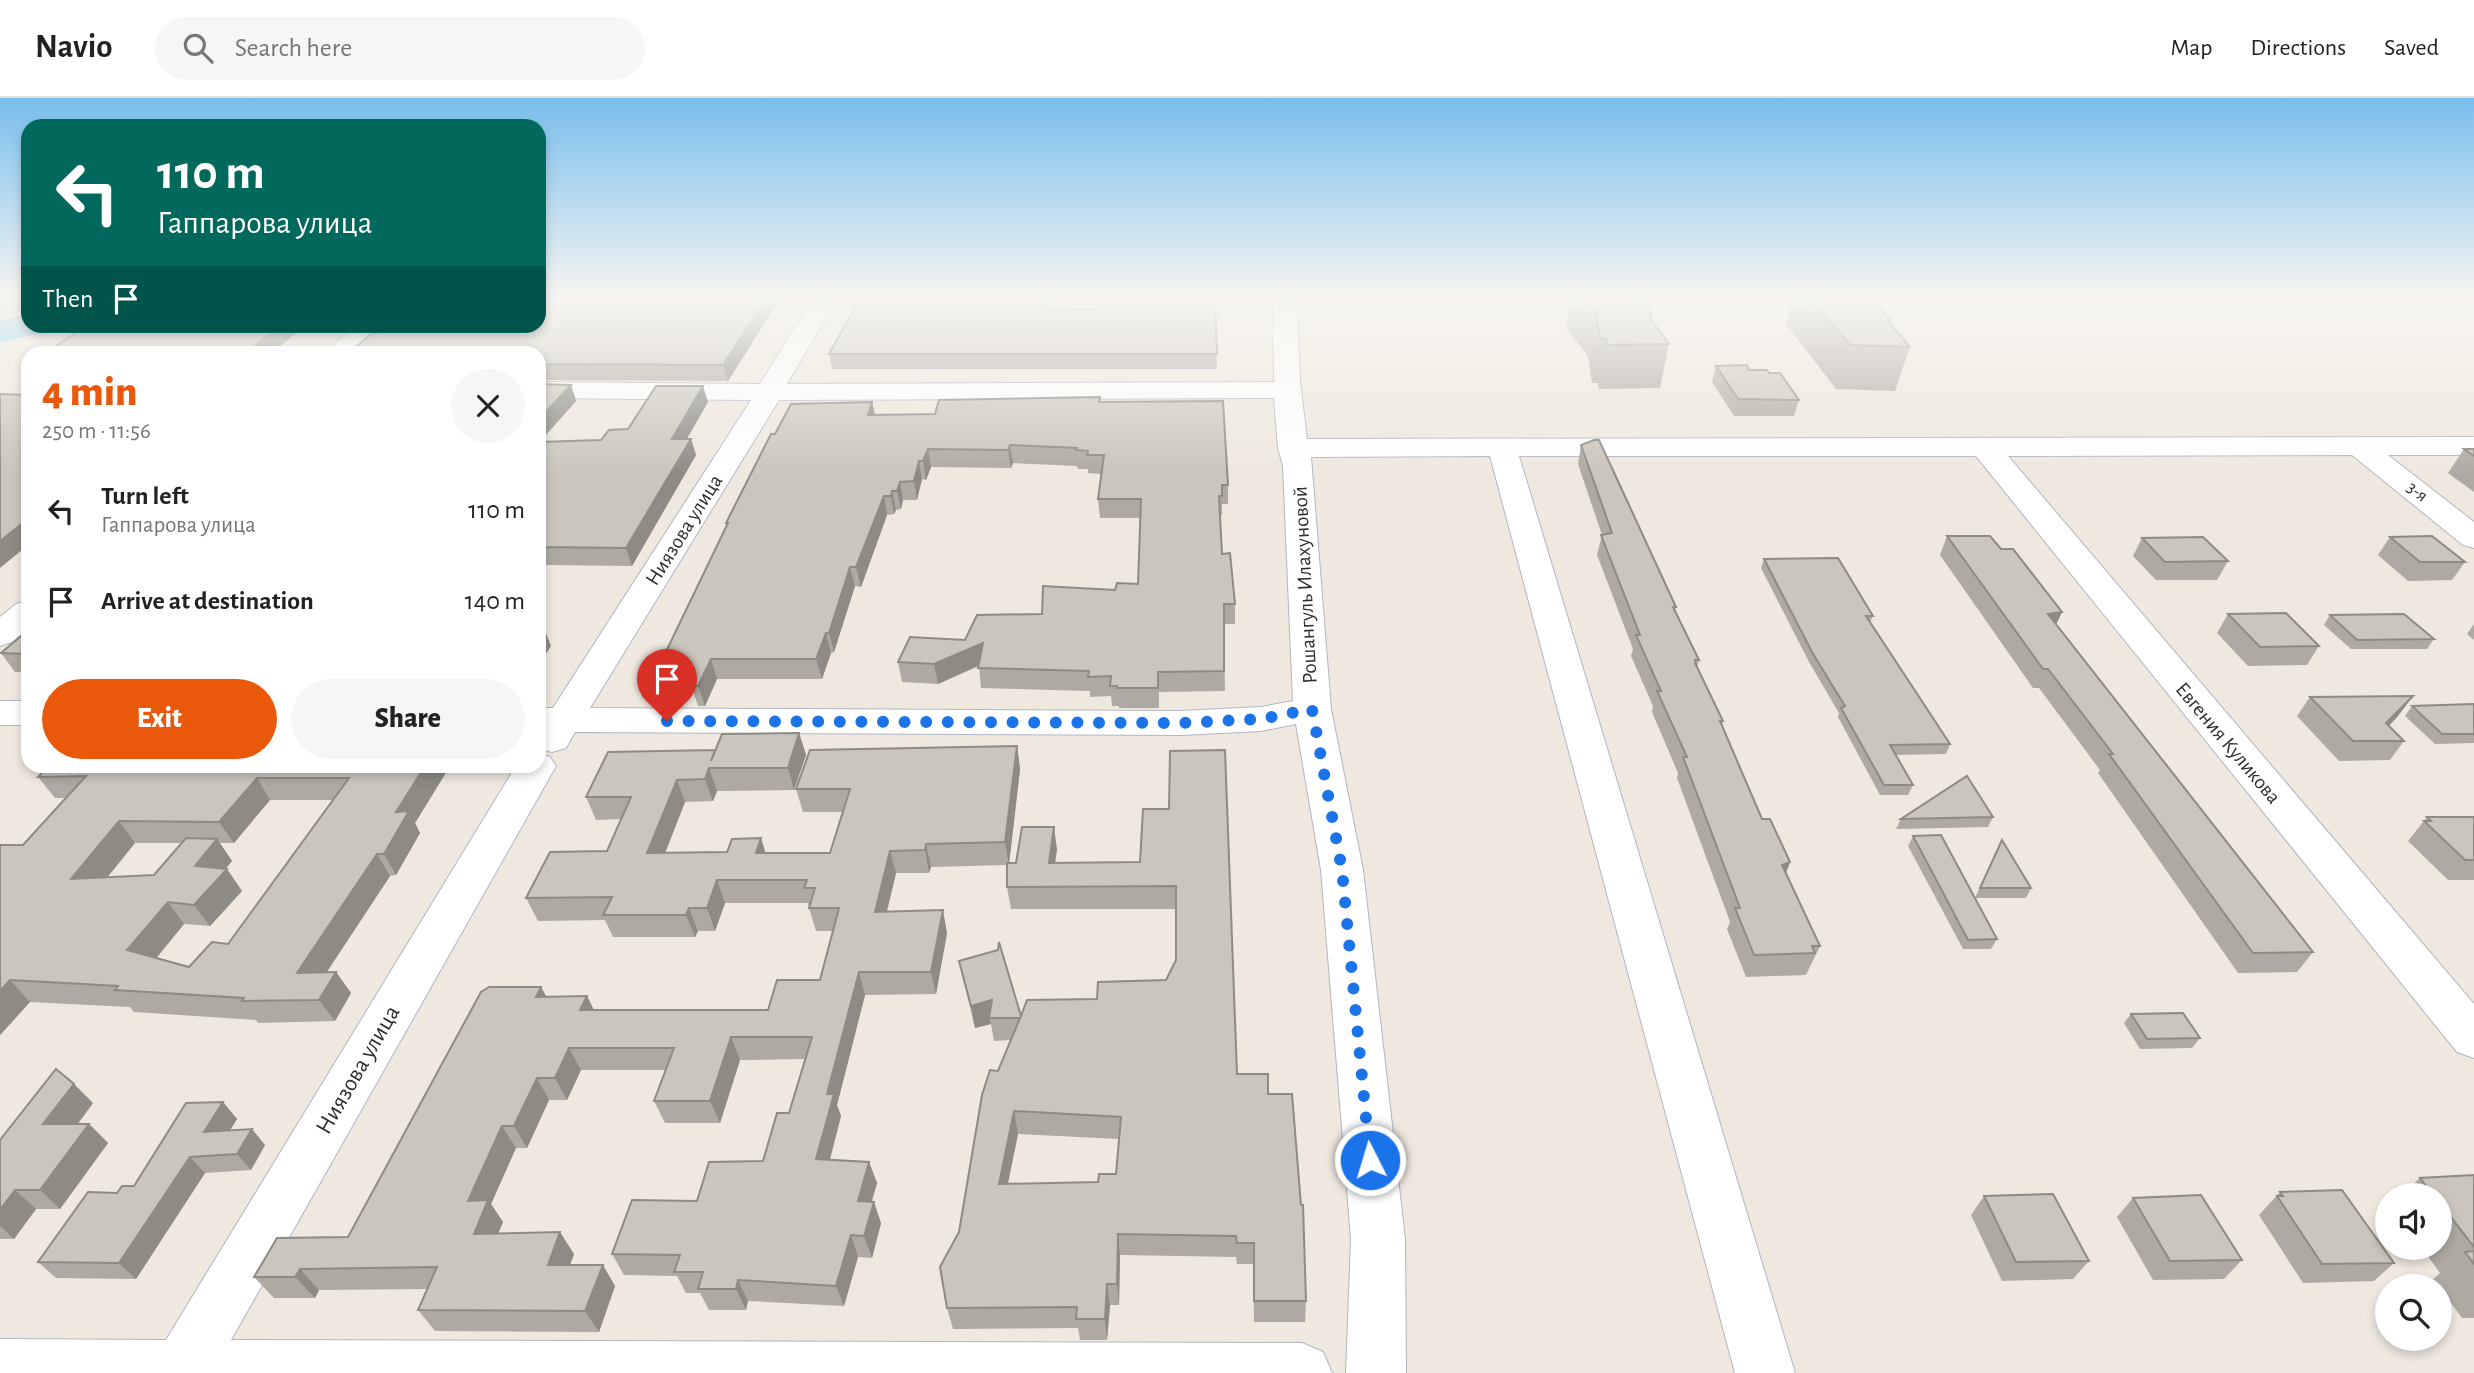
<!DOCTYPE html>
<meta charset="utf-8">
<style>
:root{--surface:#fff;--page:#f6f6f6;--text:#222;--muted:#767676;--line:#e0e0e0;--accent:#ea580c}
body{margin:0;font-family:"Alegreya Sans",sans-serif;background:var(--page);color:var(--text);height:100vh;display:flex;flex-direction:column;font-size:26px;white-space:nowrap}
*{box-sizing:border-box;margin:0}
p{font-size:23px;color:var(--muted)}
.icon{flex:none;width:38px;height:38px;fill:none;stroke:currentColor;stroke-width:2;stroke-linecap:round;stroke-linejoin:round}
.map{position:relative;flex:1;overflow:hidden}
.side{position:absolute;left:21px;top:248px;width:525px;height:427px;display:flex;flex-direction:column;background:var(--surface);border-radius:21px;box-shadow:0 4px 10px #0003}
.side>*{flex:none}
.guide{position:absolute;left:21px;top:21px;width:525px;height:214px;border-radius:21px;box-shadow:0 4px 10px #0003;background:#00695c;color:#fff;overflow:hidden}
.fabs{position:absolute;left:2375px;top:1085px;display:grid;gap:14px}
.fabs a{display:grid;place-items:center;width:77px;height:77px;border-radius:50%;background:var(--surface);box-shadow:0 4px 10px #0003;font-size:35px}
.pin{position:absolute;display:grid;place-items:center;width:60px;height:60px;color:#fff;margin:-72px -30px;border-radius:50% 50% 50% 0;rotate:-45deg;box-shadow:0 0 7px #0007}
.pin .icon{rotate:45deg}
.me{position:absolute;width:77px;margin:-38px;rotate:355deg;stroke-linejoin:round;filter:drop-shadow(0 0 5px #0008)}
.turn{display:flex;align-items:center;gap:24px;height:147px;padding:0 21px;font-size:32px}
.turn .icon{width:91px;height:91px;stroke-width:2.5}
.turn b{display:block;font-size:49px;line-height:60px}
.then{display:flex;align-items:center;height:66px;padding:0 21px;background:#0003;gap:14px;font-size:26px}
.round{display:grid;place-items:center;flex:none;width:74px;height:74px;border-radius:37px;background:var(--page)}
.headline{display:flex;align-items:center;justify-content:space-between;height:119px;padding:0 21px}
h1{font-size:42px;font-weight:800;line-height:52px;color:var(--accent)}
.action{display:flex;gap:14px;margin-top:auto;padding:14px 21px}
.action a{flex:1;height:80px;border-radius:42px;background:var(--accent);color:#fff;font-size:28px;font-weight:800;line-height:80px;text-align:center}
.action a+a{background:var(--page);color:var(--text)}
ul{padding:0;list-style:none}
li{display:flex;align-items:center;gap:21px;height:91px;padding:0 21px}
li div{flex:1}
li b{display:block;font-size:26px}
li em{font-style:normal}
header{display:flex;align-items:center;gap:42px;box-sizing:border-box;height:98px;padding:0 35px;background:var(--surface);border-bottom:2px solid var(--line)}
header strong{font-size:33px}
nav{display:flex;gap:38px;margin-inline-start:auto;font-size:24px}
.search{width:490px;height:63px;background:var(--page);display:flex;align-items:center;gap:18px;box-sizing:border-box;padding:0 24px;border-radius:38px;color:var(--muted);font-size:26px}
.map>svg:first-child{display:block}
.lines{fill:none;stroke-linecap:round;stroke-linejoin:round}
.river{fill:#71cef2;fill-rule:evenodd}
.street-casing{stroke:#b3b5c0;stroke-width:2}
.secondary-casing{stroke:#b3b5c0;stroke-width:2}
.street{fill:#fff;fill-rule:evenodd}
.secondary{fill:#fff;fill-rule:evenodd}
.wall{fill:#aeaaa3;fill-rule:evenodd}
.shaded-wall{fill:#8d8b84}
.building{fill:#cac6bd;stroke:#8d8b84;stroke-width:2;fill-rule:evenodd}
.route{stroke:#1a73e8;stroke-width:12;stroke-dasharray:0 21.6}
.labels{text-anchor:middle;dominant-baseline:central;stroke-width:5;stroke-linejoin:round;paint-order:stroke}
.far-street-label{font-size:18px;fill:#2d2d2d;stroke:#fff}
.street-label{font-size:21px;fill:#2d2d2d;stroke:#fff}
.near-street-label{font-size:24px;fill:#2d2d2d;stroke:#fff}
</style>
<header>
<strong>Navio</strong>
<div class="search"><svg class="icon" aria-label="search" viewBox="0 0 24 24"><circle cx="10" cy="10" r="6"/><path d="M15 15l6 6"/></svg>Search here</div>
<nav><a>Map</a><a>Directions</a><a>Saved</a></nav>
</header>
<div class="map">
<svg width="2474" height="1275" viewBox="0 0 2474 1275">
<rect width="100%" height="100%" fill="#eee8df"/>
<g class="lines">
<polygon class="river" points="28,216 28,228 47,228 41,235 0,244 0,222"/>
<g class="street-casing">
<g id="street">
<path d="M814,199H838L787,286L1274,284L1273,199H1297L1300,284L1307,341L2474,339V357H2388L2474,424V450L2463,447L2352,357L2008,358L2474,906V960L2457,954L1976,358H1519L1795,1275H1735L1490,358L1311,359L1331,611L1363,772L1405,1141L1406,1275H1346L1351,1141L1321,772L1296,626L1261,633L1181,637L575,634L566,650L552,654L539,650V610H553L751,302L539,300V284L760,286ZM1274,300L1278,350L1283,368L1293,603L1261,609L1181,613L590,610L779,302Z"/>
<rect x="0" y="603" width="28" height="24"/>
<polygon points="539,656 550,659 556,668 231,1242 1302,1245 1323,1254 1332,1275 0,1275 0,1241 166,1242 516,668 539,668"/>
</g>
</g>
<g class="secondary-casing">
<g id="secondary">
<polygon points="355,228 383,228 353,256 324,256"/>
<polygon points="28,503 28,531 12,544 0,548 0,519 16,506"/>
</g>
</g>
<use href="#street" class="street"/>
<use href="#secondary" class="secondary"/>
</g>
<g class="wall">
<polygon points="0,199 28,199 23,210 0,210"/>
<polygon points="539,199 781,199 728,283 539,282 539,256 382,235"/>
<polygon points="848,199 1049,199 1045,212 1097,211 1215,203 1217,271 832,271 829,256 860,201 848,201"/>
<polygon points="1571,199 1641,199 1651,222 1669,246 1660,290 1599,291 1598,285 1592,285 1588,258 1566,230"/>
<polygon points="1793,199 1871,199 1893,229 1910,249 1895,293 1836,291 1786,226"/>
<polygon points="1716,268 1769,275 1799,302 1794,318 1734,318 1712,284"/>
<polygon points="539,286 571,287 576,303 540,344 601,342 628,331 708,304 687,341 691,341 696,357 632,468 546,467 539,475"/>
<polygon points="872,304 875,317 935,316 1100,304 1228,387 1228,406 1222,406 1222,417 1220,417 1222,456 1235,506 1235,526 1224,526 1225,593 1159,594 1159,610 1119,610 1119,608 1112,608 1111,598 1090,599 1090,593 981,590 979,568 938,586 902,584 898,564 1115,492 1138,486 1141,420 1100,420 1098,401 1102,376 1088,375 1088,371 1078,371 1077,368 1013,365 1011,370 931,369 926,382 922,381 917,402 903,402 901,411 896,412 894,416 887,417 861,489 855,488 834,554 831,555 822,581 717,581 705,608 698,608 691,586 667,586 660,566 727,428 726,425"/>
<polygon points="1581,347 1676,509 1675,513 1699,562 1697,570 1723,623 1722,627 1786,775 1820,848 1806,877 1746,879 1727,831 1730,824 1677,680 1678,675 1652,614 1653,608 1631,558 1633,551 1597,457 1602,437 1578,366"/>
<polygon points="2464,351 2474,351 2474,394 2448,375"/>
<polygon points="1947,438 2001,451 2062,514 2056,526 2313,854 2297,874 2238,875 2098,675 2100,672 2039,590 2033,590 1940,457"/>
<polygon points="2390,439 2465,464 2452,482 2408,483 2378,457"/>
<polygon points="2142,440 2228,463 2217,482 2156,482 2133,458"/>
<polygon points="1764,461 1873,518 1870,524 1950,646 1946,656 1895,657 1913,687 1908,697 1880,697 1838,619 1839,615 1809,564 1761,470"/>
<polygon points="2228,516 2319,548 2307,567 2248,568 2217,535"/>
<polygon points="2330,517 2434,541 2427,551 2351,551 2324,527"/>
<polygon points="2474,526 2474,542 2467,536"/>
<polygon points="28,532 28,574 15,574 1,555"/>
<polygon points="2310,599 2398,618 2389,628 2404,643 2390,662 2339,663 2297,618"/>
<polygon points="2474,606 2474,645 2435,646 2405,618 2412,608"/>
<path d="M799,635L806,657L794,692L717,693L713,703L685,704L665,755H830L843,714H803L796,691L1017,648L1020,671L1009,765H1016L1057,751L1055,765L1140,764L1169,711L1237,976L1268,996L1306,1203L1305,1224H1254L1253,1166H1237L1236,1159L1120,1157L1119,1207H1110L1107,1242H1080L1078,1230L953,1231L947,1210L959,1134L998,973L1011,942L994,943L991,926L975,930L959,863L1021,918L1097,901L1166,882L1176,862V811H1011L1007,789V767L931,769L929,775H896L887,814L947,835L936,896L865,897L837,1007L841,1018L830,1062L869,1064L877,1085L871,1104L881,1125L872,1160L858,1159L844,1208L748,1203L746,1212H709L700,1195H686L677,1178L624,1177L612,1156L763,1063L789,1015L805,961L740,962L720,1025H665L654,1003L666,972H581L567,1002H549L527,1050H516L491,1106L503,1124L498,1135L574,1156L570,1167L615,1188L599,1234L435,1233L418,1212L427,1191L319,1192L315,1200H274L254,1179L348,1139L541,889L546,899L587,898L594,912H768L820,882L833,833H816L809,810L808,805H725L715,833H698L695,839H613L605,822L538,823L526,800L607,753L621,721L596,722L586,699L715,652ZM1018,1036L1119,1041L1116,1076L1098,1084L1008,1086Z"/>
<path d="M450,668L415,725L420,735L396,777L390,778L327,874H336L351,895L335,923L258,925L256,922L134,914L130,909L30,904L0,937L23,747L66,700H55L38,679ZM270,702H333L228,846L189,869L156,860L184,826L210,828L242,793L225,771L232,763L220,745H234ZM135,745H182L154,777L107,779Z"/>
<polygon points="1993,719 1988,729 1896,731 1901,721"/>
<polygon points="2427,719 2474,719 2474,782 2448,782 2408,743"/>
<polygon points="1913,738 1997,841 1991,851 1963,851 1908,748"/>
<polygon points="2002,742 2031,790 2026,800 1975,800"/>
<polygon points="2131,916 2200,940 2192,950 2140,951 2124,925"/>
<polygon points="223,1004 237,1021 230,1032 265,1047 251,1072 205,1075 136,1181 56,1180 38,1164 117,1095 134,1088"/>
<polygon points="93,1005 78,1026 89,1026 108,1045 60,1111 36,1111 14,1141 0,1141 0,1042"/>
<polygon points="2474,1077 2474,1220 2462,1220 2440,1190 2440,1188 2438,1188 2433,1181 2440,1175 2422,1150 2440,1150 2440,1097 2401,1097 2420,1080"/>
<polygon points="2280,1094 2394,1165 2374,1183 2303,1185 2259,1117"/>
<polygon points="1984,1098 2089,1163 2073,1181 2002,1183 1971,1117"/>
<polygon points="2133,1100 2242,1162 2224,1181 2153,1182 2117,1119"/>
</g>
<g class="shaded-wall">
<polygon points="17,199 28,199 28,207 23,210"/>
<polygon points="768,199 781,199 728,283 723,267"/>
<polygon points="1044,199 1049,199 1042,226 1040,212"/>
<polygon points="279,228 304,228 271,256 245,256"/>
<polygon points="571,287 576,303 539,344 539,321"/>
<polygon points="703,288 708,304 677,357 672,341"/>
<polygon points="872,304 876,321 868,317"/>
<polygon points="691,341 696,357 632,468 626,450"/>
<polygon points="1010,347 1013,365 1011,370 1008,352"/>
<polygon points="928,351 931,369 926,382 923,363"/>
<polygon points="919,363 922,381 917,402 914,383"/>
<polygon points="900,384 903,402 901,411 897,393"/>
<polygon points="892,393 896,412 894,416 891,398"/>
<polygon points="884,398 887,417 861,489 856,469"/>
<polygon points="28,421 28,447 0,470 0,443"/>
<polygon points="539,449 546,467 539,475"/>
<polygon points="850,469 855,488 834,554 829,535"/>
<polygon points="2062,514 2053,533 2048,516"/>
<polygon points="544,530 551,548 539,567 539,537"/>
<polygon points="826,535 831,555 822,581 816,561"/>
<polygon points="983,545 986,564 938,586 934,566"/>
<polygon points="711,561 717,581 705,608 698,588"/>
<polygon points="2413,598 2398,618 2372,645 2386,625"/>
<polygon points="799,635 806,657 794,692 788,670"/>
<polygon points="1017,648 1020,671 1009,767 1005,744"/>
<polygon points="425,668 450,668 415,725 420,735 396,777 384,756 396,714"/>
<polygon points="709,670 717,693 713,703 705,681"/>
<polygon points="257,680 270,702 234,745 219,724"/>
<polygon points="677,682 685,704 656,778 647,755"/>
<polygon points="119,723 135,745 89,802 71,781"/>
<polygon points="1054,729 1057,751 1052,787 1049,765"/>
<polygon points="761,740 768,763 756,755"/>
<polygon points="217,741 232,763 216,783 227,771 242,793 210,828 194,807 195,768"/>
<polygon points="926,746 931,769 929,775 925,752"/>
<polygon points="890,753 896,775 881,836 875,814"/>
<polygon points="377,756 390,778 312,896 297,875"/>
<polygon points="1790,764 1782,786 1782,767"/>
<polygon points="717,782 725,805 715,833 707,810"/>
<polygon points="168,804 184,826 145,874 127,852"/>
<polygon points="689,810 698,833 695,839 686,817"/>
<polygon points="943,812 947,835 936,896 931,874"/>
<polygon points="336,874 351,895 335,923 319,902"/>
<polygon points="859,874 865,897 837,1007 841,1018 824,1083 816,1061 827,996"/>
<polygon points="10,882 30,904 0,937 0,893"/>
<polygon points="541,889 553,911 536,899"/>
<polygon points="587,898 598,921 580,912"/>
<polygon points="992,902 989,920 991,926 975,930 971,908"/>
<polygon points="731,939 740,962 720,1025 710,1003"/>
<polygon points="569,950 581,972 567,1002 555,980"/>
<polygon points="537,980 549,1002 527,1050 514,1028"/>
<polygon points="74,986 93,1005 63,1045 43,1026"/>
<polygon points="223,1004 237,1021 219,1050 204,1034"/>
<polygon points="1014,1013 1018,1036 1003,1108 999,1086"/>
<polygon points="89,1026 108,1045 60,1111 40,1092"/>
<polygon points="502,1028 516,1050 491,1106 503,1124 489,1157 474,1136 468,1103"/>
<polygon points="252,1031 265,1047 251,1072 237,1056"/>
<polygon points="190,1059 205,1075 136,1181 119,1165"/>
<polygon points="869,1064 877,1085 866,1124 858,1103"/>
<polygon points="15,1092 36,1111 14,1141 0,1128 0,1112"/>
<polygon points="874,1104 881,1125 872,1160 864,1138"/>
<polygon points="560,1134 574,1156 562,1188 548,1167"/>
<polygon points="1118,1136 1120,1157 1119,1207 1117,1186"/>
<polygon points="851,1137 858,1159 844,1208 836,1188"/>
<polygon points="603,1167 615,1188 599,1234 585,1213"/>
<polygon points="300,1171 319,1192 315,1200 295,1179"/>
<polygon points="738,1182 748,1203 746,1212 736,1191"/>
<polygon points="1107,1186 1110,1207 1107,1242 1105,1221"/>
</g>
<g class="building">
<polygon points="539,199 768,199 723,267 539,266 539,256 348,256 372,235 382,235 391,228 539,228"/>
<polygon points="861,199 1044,199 1040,212 1097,211 1097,199 1214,199 1215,203 1217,256 829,256"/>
<polygon points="1582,199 1641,199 1652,218 1651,222 1669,246 1607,247 1606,241 1600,241 1596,215"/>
<polygon points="1810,199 1871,199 1887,218 1893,229 1910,249 1850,247"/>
<polygon points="86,228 279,228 245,256 44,256"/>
<polygon points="1747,267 1749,272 1767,272 1769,275 1780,275 1799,302 1738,301 1716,268"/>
<polygon points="539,286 571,287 539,321"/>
<polygon points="656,288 703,288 672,341 691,341 626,450 539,449 539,344 601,342 609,332 628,331"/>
<polygon points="0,296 28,297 28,421 0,443"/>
<polygon points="1100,299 1099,304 1223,303 1228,387 1222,387 1222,398 1219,398 1222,456 1230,455 1235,506 1224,506 1224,573 1158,574 1158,590 1117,590 1117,588 1110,588 1111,578 1088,579 1089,573 978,570 983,545 934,566 898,564 910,539 965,542 977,517 1042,516 1043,488 1115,492 1117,485 1138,486 1141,401 1098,401 1104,357 1087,357 1088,353 1076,352 1077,350 1010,347 1008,352 928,351 923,363 919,363 914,383 900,384 897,393 892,393 891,398 884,398 856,469 850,469 829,535 826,535 816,561 711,561 698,588 692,588 688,566 660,566 728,425 726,425 771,336 775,336 791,306 872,304 868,317 935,316 939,302"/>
<polygon points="1594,342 1599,342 1676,509 1673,509 1699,562 1695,562 1695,565 1723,623 1720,623 1762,721 1770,721 1790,764 1782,767 1820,848 1812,848 1815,855 1754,857 1735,810 1740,810 1683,659 1687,659 1657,593 1661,593 1636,537 1640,537 1601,437 1612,435 1581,347"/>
<polygon points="2464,351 2474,351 2474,358"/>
<polygon points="1947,438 1990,438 2001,451 2013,451 2062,514 2048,516 2313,854 2253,855 2109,656 2113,656 2048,571 2043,571"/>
<polygon points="2432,438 2465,464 2420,464 2390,439"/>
<polygon points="2203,439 2228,463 2165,464 2142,440"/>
<polygon points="1838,460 1873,518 1866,518 1950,646 1890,647 1913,687 1884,687 1841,610 1845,608 1812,554 1764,461"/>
<polygon points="2286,515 2319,548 2260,549 2228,516"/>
<polygon points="2404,516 2434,541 2357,542 2330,517"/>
<polygon points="539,530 544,530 539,537"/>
<polygon points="28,532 28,556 1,555"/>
<polygon points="2413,598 2386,625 2404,643 2353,643 2310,599"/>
<polygon points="2474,606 2474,636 2442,636 2412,608"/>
<polygon points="799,635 788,670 709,670 705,681 677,682 647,755 727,754 732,741 761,740 756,755 830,755 850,691 796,691 810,652 1017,648 1005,744 926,746 925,752 890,753 875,814 943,812 931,874 859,874 827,996 834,996 816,1061 869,1064 858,1103 874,1104 864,1138 851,1137 836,1188 738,1182 736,1191 698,1191 703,1174 674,1174 680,1157 612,1156 632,1102 697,1103 709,1064 763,1063 777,1015 789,1015 812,939 731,939 710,1003 654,1003 674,950 569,950 555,980 537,980 514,1028 502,1028 468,1103 488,1102 474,1136 560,1134 548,1167 603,1167 585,1213 418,1212 437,1169 300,1171 295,1179 254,1179 277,1140 348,1139 481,894 489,889 541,889 536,899 587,898 580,912 768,912 777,882 820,882 839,810 809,810 815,790 804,790 807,782 717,782 707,810 689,810 686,817 603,817 612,799 526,800 550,754 607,753 631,699 586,699 608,654 715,652 711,663 722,636"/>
<path d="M1225,652L1237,976H1268V996H1292L1301,1107H1303L1306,1203H1254V1145H1237L1236,1138L1118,1136L1117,1186H1107L1105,1221H1076L1077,1209L947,1210L940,1169L959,1134L982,997L990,972L998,973L1020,920H989L992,902L971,908L959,863L998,852L999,844L1021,918L1027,902L1097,901L1098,884L1166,882L1176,862V788L1007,789V765H1016L1022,729H1054L1049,765L1140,764L1143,711H1169L1170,653ZM1014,1013L1121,1019L1116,1076H1099L1098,1084L999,1086Z"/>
<path d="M48,668H425L396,714L409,713L384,756H377L297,875L336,874L319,902L242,903L244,900L115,892L118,888L10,882L0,893V747H23L86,678L38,679ZM257,680H349L228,846L212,844L189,869L127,852L168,804L194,807L227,771L195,768L217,741L186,740L154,777L71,781L119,723L219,724Z"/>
<polygon points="1967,678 1993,719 1901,721"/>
<polygon points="2427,719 2474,719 2474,762 2465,762 2424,723 2431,723"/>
<polygon points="1941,737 1997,841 1968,842 1913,738"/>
<polygon points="2002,742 2031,790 1980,790"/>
<polygon points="2183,915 2200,940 2147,941 2131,916"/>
<polygon points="56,971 74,986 43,1026 89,1026 40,1092 15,1092 0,1112 0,1042"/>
<polygon points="223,1004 204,1034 252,1031 237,1056 190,1059 119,1165 38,1164 88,1094 117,1095 122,1088 134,1088 186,1005"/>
<polygon points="2474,1077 2474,1149 2440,1105 2440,1097 2433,1097 2420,1080"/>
<polygon points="2342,1092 2394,1165 2322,1166 2277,1098 2283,1098 2280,1094"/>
<polygon points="2053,1096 2089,1163 2016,1164 1984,1098"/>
<polygon points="2201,1097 2242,1162 2170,1163 2133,1100"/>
<polygon points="2474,1153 2474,1166 2465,1154"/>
</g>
<linearGradient id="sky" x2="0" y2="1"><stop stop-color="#78beec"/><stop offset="0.53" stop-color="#f7f5f1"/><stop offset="1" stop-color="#f7f5f1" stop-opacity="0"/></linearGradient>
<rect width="2474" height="377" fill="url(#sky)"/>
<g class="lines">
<polyline class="route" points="667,623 1181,625 1261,621 1312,611 1342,772 1370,1062"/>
</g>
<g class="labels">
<g class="far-street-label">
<text transform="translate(2417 394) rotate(39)">3-я</text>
</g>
<g class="street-label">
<text transform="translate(684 432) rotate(-58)">Ниязова улица</text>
<text transform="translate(1305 487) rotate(-93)">Рошангуль Илахуновой</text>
<text transform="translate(2228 645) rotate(50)">Евгения Куликова</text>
</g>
<g class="near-street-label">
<text transform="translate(358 972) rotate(-60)">Ниязова улица</text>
</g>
</g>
</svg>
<div class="fabs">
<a><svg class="icon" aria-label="sound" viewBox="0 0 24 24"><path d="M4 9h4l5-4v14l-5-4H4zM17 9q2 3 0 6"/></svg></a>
<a><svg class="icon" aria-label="search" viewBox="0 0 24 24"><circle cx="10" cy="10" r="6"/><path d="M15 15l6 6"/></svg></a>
</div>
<div class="pin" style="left:667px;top:623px;background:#d93025"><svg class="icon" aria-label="arrive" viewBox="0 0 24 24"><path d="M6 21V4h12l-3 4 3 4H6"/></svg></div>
<svg class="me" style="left:1370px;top:1062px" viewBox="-20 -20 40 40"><circle r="17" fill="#1a73e8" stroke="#fff" stroke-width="3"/><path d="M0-11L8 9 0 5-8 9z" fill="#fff"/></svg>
<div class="guide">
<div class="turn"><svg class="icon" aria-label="left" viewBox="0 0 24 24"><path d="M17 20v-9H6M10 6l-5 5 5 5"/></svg><div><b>110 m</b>Гаппарова улица</div></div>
<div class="then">Then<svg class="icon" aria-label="arrive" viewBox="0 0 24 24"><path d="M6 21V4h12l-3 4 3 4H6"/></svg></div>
</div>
<section class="side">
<div class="headline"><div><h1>4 min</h1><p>250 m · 11:56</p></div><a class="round"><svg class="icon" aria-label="close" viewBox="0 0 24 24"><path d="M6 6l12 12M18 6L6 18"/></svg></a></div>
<ul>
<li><svg class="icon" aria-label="left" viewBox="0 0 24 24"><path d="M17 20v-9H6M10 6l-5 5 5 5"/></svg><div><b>Turn left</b><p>Гаппарова улица</p></div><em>110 m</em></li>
<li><svg class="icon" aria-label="arrive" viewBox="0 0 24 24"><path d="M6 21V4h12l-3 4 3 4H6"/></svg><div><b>Arrive at destination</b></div><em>140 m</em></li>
</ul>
<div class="action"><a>Exit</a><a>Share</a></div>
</section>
</div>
